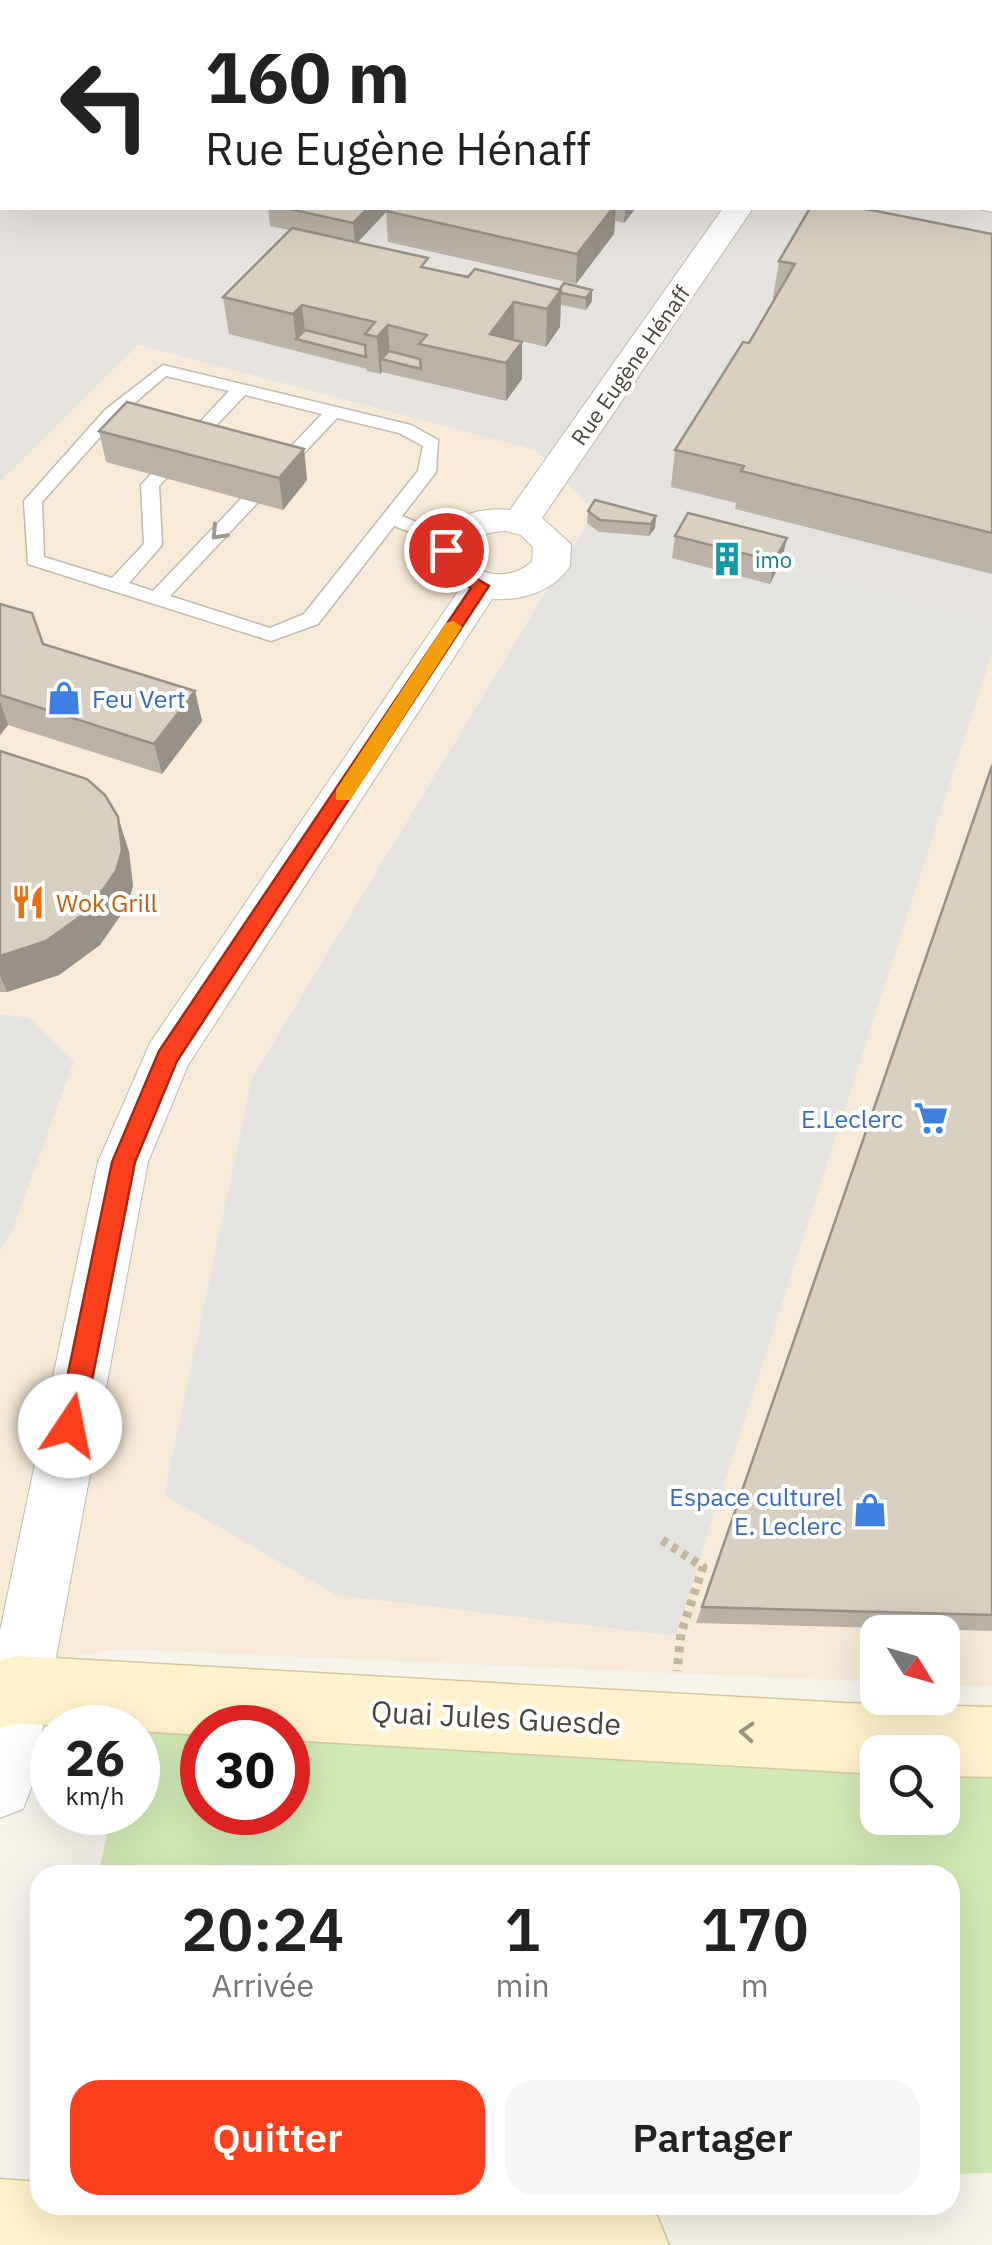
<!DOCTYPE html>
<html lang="fr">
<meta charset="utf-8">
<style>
:root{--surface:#fff;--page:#f6f6f6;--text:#222;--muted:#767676;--accent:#fc3f1d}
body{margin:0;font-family:"IBM Plex Sans",sans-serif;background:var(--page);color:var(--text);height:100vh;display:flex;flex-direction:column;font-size:38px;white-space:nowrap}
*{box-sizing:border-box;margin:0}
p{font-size:32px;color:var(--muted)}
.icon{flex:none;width:55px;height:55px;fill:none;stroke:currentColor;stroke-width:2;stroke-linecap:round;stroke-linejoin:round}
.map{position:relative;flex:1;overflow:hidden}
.drawer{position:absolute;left:30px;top:1865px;width:930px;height:350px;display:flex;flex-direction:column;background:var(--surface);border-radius:30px;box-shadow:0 10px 40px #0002}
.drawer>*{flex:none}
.hud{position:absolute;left:0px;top:0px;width:992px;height:210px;box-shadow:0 10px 40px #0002;background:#fff;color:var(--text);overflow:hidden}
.needle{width:65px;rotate:127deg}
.tools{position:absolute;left:860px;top:1615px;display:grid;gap:20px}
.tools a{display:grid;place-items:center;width:100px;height:100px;border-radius:20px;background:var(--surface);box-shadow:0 10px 40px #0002;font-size:50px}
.speed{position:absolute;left:30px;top:1705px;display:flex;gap:20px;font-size:50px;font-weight:700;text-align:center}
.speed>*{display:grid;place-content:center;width:130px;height:130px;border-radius:50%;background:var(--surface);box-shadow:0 10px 40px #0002;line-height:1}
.speed small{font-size:25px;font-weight:400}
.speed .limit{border:15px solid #d22;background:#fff;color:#111}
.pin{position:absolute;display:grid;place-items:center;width:85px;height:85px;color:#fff;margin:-42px;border:5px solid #fff;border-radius:50%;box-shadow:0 2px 10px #0007}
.me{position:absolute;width:110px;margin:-55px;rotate:11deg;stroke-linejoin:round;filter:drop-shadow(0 0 8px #0008)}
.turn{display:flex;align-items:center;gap:35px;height:210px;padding:0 40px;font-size:45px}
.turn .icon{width:130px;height:130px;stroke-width:2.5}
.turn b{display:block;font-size:70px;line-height:85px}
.eta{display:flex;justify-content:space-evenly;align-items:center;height:170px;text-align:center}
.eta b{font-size:60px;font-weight:600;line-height:70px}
.cta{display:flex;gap:20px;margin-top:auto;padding:20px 40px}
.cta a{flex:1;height:115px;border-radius:30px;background:var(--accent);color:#fff;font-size:40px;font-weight:600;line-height:115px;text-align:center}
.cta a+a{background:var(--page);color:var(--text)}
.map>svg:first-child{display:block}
.commercial{fill:#f7ead8}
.industrial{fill:#e6e2dd;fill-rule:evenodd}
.green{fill:#d2eab5;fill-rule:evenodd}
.parking{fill:#e5e3e0}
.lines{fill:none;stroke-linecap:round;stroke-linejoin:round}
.service-casing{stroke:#c2bbae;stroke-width:3}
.minor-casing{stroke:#c2bbae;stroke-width:2}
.secondary-casing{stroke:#d6c79b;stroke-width:3}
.path{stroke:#c4b79f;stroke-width:9;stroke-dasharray:6 6;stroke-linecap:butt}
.service{fill:#fff;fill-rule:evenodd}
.minor{fill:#fff;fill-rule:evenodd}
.secondary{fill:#fff3cd;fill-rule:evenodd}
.wall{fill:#bab2a6}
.shaded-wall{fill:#979187}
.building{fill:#d8cfc1;stroke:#979187;stroke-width:2.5}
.oneway{stroke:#9c9892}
.oneway2{stroke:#9c937c}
.route{fill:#fc3f1d;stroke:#a42913;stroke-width:2.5}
.slow{fill:#f59e0b}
.labels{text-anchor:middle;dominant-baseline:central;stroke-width:8;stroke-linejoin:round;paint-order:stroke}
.far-street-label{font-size:22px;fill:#4b4439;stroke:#fff}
.far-culture-label{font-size:22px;fill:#0d838f;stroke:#fff;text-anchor:start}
.shop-label{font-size:25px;fill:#366cbe;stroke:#fff;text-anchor:end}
.food-label{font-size:25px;fill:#c56008;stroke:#fff;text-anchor:start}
.near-street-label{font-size:30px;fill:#4b4439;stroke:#fff}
</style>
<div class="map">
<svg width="992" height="2245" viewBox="0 0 992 2245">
<rect width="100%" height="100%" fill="#f6f3ec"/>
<polygon class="commercial" points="137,345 538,451 595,512 992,622 992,1687 943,1684 942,1632 878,1632 877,1682 117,1649 0,1670 0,481"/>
<path class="industrial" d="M0,0H992V622L594,512L538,451L138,345L0,481ZM2,2H990V208H2Z"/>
<path class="green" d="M133,1720L460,1734L724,1767L877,1772L878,1818H942L943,1774L992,1776V2173L950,2174V1875H98L112,1813L138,1812V1728ZM202,1728H288V1812H202Z"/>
<g class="parking">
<polygon points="594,512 992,622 992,653 675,1636 336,1595 164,1495 252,1078"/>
<polygon points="0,1014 29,1018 74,1061 11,1234 0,1250"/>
</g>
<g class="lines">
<g class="service-casing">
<path id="service" d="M163,365L411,425L438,440L436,472L402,516L459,540L450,546L394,526L318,624L271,641L28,564L24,501L105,410ZM166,376L229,391L141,485L144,544L112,578L44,557L42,502L117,418ZM245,395L322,414L153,591L129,583L162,545L159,486ZM337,418L399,433L423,446L418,471L304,614L270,628L170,596Z"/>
</g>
<g class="minor-casing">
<g id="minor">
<polygon points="990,194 992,212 979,209 990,208"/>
<path d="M723,208H753L542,518L571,544L570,566C553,592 521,601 492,599L188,1065L148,1162L32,1786L23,1809L0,1818V1631L98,1162L150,1043L459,590C438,582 434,570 427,550C444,519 475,506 510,510ZM506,531L521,535L533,547L532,562C512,578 492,578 470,565L465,550C474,534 489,532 506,531Z"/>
</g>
</g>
<g class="secondary-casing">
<g id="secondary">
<polygon points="17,1656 844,1703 992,1707 992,1777 942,1776 942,1752 878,1752 878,1774 288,1740 288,1728 202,1728 202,1735 138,1731 138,1728 17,1724 0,1728 0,1660"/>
<polygon points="0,2179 40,2182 40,2205 630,2205 657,2216 669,2245 0,2245"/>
</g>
</g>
<polyline class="path" points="662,1540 703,1567 681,1633 677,1671"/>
<use href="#service" class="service"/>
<use href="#minor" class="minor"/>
<use href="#secondary" class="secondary"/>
</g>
<g class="wall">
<polygon points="511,0 805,0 804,2 511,2"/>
<polygon points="992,0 992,165 990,165 990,2"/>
<polygon points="268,208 636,208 624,223 615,221 614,234 576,284 388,242 386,212 357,243 428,268 468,277 560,289 564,283 592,301 586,310 561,305 560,327 546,347 514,339 522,379 506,401 382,372 380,374 367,371 367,369 229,334 223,297 289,230 270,226"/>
<polygon points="992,234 992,574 735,509 736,503 671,487 675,450 749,343 775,298 773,298 779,261"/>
<polygon points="99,431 304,449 307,480 283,510 106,462"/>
<polygon points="588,511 656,516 655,528 649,536 599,532 587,523"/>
<polygon points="675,536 782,560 770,584 672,558"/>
<polygon points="0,604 43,644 195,691 202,721 162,774 8,725 0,735"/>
<polygon points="0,751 118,817 129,852 133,886 127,906 100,945 59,975 7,992 0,992"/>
<polygon points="992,763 992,1631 696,1623"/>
</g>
<g class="shaded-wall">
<polygon points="368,208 390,208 355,245 353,223"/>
<polygon points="613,208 616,208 614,234 576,284 577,254"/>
<polygon points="625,208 636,208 624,223"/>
<polygon points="561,290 560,327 546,347 547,309"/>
<polygon points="592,290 592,301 586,310 586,298"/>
<polygon points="514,302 514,339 490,334"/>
<polygon points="302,305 306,342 296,339 293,314"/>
<polygon points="388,325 390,362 381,359 382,372 380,374 377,337"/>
<polygon points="522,342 522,379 506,401 506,363"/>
<polygon points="304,449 307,480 283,510 279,478"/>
<polygon points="656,516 655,528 649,536 651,524"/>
<polygon points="787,538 782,560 770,584 774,561"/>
<polygon points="195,691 202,721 162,774 154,744"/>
<polygon points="0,701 8,725 0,735"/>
<polygon points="118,817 129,852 133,886 127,906 100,945 59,975 7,992 0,976 0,956"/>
</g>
<g class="building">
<polygon points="522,0 674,0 688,2 537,2"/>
<polygon points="964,0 992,0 992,133 990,133 990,2 962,2"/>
<polygon points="285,208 368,208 353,223"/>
<polygon points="390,208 613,208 577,254 386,211"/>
<polygon points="810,208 861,208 992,234 992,533 741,471 744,466 675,450 743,342 749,343 795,264 779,261"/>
<polygon points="292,228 428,258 421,267 468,277 475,269 561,290 547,309 514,302 490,334 522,342 506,363 419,344 427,335 388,325 377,337 365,334 375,322 302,305 293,314 223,297"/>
<polygon points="564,283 592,290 586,298 561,293 561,290 560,289"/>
<polygon points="305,330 365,345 366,357 296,339"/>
<polygon points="389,351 420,359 421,369 381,359"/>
<polygon points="127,402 304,449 279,478 99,431"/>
<polygon points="595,500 656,516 651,524 600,520 588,511"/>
<polygon points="688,513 787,538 774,561 675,536"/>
<polygon points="0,604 32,613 43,644 195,691 154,744 0,695"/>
<polygon points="0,751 87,779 105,795 118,817 122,850 116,871 88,911 46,941 0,956"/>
<polygon points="992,766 992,1615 702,1607"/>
</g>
<defs><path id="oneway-chevron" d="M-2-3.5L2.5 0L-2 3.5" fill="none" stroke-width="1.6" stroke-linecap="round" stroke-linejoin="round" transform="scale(2.5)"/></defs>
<use class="oneway" href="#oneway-chevron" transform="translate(218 533) rotate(133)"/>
<use class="oneway2" href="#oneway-chevron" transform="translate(747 1732) rotate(-176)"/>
<polygon class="route" points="446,545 455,550 461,569 489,586 177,1061 135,1162 83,1426 79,1434 70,1438 61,1434 57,1426 112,1162 159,1051 471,588 447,576 437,550"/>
<polygon class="slow" points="453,621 462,627 350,800 336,800 336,790 446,623"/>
<defs>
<g id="building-bare" transform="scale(2.7)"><path d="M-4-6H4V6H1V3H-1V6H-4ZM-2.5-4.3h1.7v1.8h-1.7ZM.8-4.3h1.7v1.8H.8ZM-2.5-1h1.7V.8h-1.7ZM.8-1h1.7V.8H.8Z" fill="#0f9aa8" stroke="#fff" stroke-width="2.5" paint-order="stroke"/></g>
<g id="shop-bare" transform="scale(2.7)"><path d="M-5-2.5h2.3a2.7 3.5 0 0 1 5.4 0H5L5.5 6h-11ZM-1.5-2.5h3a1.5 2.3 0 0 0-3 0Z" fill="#3f7fe0" stroke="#fff" stroke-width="2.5" paint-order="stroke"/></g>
<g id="restaurant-bare" transform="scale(2.7)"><path d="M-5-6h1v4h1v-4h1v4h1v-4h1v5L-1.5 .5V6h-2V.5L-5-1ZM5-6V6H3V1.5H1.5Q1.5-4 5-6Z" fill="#e8710a" stroke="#fff" stroke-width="2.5" paint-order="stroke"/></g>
<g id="supermarket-bare" transform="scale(2.7)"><path d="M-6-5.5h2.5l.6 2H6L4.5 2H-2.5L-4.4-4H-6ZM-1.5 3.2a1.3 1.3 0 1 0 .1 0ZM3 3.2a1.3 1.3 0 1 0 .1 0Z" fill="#3f7fe0" stroke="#fff" stroke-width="2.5" paint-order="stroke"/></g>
</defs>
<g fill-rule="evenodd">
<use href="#building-bare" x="727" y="559"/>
<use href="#shop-bare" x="64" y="698"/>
<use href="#restaurant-bare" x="28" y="902"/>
<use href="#supermarket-bare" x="931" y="1118"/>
<use href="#shop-bare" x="870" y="1510"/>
</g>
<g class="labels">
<g class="far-street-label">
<text transform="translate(630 365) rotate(-55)">Rue Eugène Hénaff</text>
</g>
<g class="far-culture-label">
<text x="755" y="559">imo</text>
</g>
<g class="shop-label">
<text x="92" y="698" text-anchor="start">Feu Vert</text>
<text x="903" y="1118">E.Leclerc</text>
<text x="842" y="1496">Espace culturel<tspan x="842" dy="29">E. Leclerc</tspan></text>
</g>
<g class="food-label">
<text x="56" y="902">Wok Grill</text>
</g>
<g class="near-street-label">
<text transform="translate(496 1717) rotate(3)">Quai Jules Guesde</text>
</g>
</g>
</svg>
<div class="tools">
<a><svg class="needle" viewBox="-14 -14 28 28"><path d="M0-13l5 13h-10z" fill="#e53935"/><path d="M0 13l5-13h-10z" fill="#767676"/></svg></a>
<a><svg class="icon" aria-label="search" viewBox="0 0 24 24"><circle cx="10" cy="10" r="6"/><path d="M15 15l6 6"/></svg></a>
</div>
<div class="speed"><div>26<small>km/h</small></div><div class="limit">30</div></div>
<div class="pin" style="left:446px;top:550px;background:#d93025"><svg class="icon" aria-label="arrive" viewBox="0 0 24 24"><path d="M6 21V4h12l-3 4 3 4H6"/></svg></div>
<svg class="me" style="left:70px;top:1426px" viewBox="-20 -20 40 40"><circle r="19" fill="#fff"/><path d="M0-13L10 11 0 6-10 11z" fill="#fc3f1d"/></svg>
<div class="hud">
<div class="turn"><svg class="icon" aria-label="left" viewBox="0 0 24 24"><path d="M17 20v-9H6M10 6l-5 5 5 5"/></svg><div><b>160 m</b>Rue Eugène Hénaff</div></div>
</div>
<section class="drawer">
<div class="eta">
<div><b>20:24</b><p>Arrivée</p></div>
<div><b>1</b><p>min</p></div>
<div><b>170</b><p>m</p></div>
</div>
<div class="cta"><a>Quitter</a><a>Partager</a></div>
</section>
</div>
